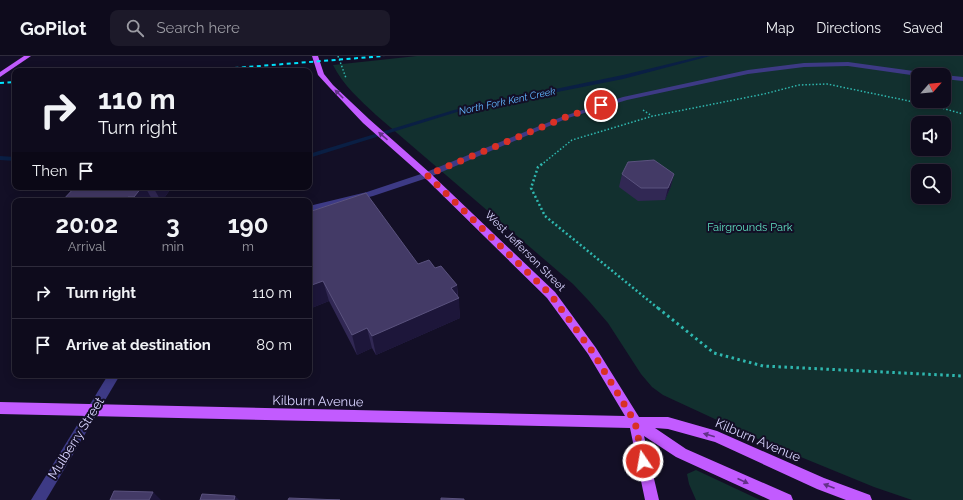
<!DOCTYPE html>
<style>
:root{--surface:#0e0b1c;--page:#1c1929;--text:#f1f3f6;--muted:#9b9ba3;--line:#2e2b3b}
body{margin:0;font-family:Raleway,sans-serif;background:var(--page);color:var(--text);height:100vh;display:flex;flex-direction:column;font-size:15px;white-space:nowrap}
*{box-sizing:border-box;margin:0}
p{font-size:13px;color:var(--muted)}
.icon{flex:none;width:22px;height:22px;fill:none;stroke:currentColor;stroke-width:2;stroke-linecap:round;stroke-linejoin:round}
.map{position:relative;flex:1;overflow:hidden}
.drawer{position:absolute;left:12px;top:142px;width:300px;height:180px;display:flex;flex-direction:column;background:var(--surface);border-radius:8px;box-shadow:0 2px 10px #0003,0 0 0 1px var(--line)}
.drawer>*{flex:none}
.guide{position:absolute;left:12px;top:12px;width:300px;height:122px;border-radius:8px;box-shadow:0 2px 10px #0003,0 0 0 1px var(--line);background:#0e0b1c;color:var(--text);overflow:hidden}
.needle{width:26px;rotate:63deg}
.buttons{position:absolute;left:911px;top:12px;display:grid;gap:8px}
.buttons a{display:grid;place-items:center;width:40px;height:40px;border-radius:8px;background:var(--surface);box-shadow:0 2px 10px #0003,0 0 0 1px var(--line);font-size:20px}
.pin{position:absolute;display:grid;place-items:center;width:34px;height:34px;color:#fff;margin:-17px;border:2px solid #fff;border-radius:50%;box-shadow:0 1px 4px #0007}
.me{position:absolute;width:44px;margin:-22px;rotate:348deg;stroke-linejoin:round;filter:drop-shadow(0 0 3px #0008)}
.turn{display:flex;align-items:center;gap:14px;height:84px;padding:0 20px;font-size:18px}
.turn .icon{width:52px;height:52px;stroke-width:2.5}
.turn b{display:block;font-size:28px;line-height:34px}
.then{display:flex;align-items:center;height:38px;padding:0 20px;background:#0003;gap:8px;font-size:15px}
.eta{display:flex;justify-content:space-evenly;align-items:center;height:68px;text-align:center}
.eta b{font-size:24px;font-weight:700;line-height:28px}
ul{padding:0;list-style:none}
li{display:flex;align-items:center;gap:12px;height:52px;padding:0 20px;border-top:1px solid var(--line)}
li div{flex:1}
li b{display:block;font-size:15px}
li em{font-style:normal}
header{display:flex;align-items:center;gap:24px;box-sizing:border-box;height:56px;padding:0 20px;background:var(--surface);border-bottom:1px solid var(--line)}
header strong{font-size:19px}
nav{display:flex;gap:22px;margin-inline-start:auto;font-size:14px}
.search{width:280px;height:36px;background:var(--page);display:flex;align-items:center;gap:10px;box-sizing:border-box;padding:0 14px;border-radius:8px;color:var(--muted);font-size:15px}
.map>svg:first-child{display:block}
.green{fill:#12302f;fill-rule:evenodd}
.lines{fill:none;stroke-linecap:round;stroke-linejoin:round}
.stream{fill:#0a1f44;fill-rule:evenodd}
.path-far2{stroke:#2fb8b0;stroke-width:1.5;stroke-dasharray:1.5 2;stroke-linecap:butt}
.path-far1{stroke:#2fb8b0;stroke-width:2.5;stroke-dasharray:2 2.5;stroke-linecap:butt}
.path{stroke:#2fb8b0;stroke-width:3;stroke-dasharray:2.5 3.5;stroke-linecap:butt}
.street{fill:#3d3a85;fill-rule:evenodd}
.primary{fill:#c25bff;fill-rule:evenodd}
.rail{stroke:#00e5ff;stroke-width:2;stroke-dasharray:4 3.5;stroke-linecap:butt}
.wall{fill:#312854}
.shaded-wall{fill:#1d163a}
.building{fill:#433a66;stroke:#5a527e}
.oneway{fill:#623188}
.route{stroke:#d93025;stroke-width:7;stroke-dasharray:0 12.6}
.labels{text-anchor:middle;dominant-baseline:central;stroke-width:4;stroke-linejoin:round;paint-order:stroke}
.far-water-label{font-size:10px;font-style:italic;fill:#62b6ff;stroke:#130f26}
.park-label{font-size:11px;fill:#5fe0c0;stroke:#130f26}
.street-label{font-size:11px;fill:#d9d4ff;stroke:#130f26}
.near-street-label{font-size:13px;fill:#d9d4ff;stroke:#130f26}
</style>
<header>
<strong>GoPilot</strong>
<div class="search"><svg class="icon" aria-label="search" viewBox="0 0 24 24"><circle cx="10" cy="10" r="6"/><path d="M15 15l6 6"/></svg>Search here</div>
<nav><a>Map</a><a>Directions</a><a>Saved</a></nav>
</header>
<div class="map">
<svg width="963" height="444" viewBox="0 0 963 444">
<rect width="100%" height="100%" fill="#130f26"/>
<g class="green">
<path d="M417,0H963V444H912L874,431L769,388L663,339L652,331L641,318L608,267L589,245L573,228L376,59C360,44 343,29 333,9ZM918,19H944V45H918ZM918,67H944V93H918ZM918,115H944V141H918Z"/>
<polygon points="696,414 760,444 696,444 689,428 687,418"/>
</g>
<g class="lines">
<g class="stream">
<polygon points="702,0 710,0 623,23 457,56 309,102 309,98 454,54 623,19"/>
<polygon points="0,100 15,101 15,105 0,104"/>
</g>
<g class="path-far2">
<polyline points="338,0 346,22"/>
<polyline points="643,54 652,60"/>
<polyline points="541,109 572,84 653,60 764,38 799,29 827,28 938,51 963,58"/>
</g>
<polyline class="path-far1" points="542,108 538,111 531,132 545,160 659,253"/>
<polyline class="path" points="658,252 714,297 763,310 963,320"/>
<g class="street">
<polygon points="848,6 928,17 931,19 918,20 848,10 804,11 748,18 627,44 568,62 430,121 373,140 309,156 309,150 367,136 424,117 564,60 623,41 748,14 804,7"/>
<polygon points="944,19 963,21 963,25 944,23"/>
<polygon points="108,319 120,319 46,444 31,444"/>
</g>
<g class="primary">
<polygon points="24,0 31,0 0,21 0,16"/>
<polygon points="312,0 318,0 324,18 333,29 369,63 430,117 555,236 596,292 639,361 668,361 717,375 824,422 870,439 872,444 846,444 817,433 715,386 668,373 655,372 686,393 791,439 793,444 770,444 676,401 644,380 659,444 645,444 630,372 0,358 0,346 625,360 588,298 547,242 424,121 363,67 329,31 318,19"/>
</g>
<g class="rail">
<polyline points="197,15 384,0"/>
<polyline points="0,27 15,26"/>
</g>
</g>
<g class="wall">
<polygon points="622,118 674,118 671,130 665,144 638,145 619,131"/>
<polygon points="75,131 172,131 162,145 62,145"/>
<polygon points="309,156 418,208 457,229 460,262 376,299 372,292 357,299 329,245 309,253"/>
</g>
<g class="shaded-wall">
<polygon points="674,118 671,130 665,144 668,132"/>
<polygon points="142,131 145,131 153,145 136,145 134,141"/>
<polygon points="153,131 172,131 162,145 161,145"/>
<polygon points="128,141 131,145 125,145"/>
<polygon points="323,225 329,245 309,253 309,230"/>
<polygon points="457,229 457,242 459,242 460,262 376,299 372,280 451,232"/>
<polygon points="367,272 372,292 357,299 352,279"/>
<polygon points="153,436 161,444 149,444"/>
<polygon points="235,440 239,444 234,444"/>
</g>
<g class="building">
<polygon points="654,104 674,118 668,132 641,132 622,118 628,106"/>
<polygon points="75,131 142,131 134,141 128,141 125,145 62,145"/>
<polygon points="366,137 418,208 429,204 435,212 441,210 457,229 451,232 459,242 372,280 367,272 352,279 323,225 309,230 309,156"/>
<polygon points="114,435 153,436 149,444 110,444"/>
<polygon points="202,438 235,440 234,444 200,444"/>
<polygon points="289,442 340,444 288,444"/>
<polygon points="441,442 464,443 464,444 441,444"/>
</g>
<defs><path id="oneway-solid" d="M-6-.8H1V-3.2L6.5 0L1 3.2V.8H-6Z"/></defs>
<g class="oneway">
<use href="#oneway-solid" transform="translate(339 38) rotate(-135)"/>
<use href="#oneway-solid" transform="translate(383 80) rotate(-139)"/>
<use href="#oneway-solid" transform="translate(709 379) rotate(-164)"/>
<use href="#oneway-solid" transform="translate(743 425) rotate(24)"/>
<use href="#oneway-solid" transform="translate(829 430) rotate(-159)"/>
</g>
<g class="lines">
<polyline class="route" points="601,49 566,61 427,119 551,239 592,295 635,366 643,405"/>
</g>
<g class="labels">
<g class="far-water-label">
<text transform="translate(507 45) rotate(-12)">North Fork Kent Creek</text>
</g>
<g class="park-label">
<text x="750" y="171">Fairgrounds Park</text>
</g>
<g class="street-label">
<text transform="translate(525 195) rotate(45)">West Jefferson Street</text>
</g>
<g class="near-street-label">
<text transform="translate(318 345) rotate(1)">Kilburn Avenue</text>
<text transform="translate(76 382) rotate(-58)">Mulberry Street</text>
<text transform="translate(758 384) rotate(23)">Kilburn Avenue</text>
</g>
</g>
</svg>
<div class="buttons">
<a><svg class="needle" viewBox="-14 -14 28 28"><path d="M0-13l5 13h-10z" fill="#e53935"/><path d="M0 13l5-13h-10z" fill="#9b9ba3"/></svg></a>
<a><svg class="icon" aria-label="sound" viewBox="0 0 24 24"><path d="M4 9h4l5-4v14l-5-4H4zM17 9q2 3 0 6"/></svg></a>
<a><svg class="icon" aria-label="search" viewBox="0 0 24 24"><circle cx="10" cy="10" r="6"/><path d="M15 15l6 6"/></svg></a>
</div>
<div class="pin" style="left:601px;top:49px;background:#d93025"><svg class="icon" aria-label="arrive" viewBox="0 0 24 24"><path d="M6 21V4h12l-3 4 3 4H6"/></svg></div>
<svg class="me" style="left:643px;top:405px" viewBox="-20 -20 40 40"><circle r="17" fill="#d93025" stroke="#fff" stroke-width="3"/><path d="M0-11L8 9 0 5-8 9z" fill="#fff"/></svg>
<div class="guide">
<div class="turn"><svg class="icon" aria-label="right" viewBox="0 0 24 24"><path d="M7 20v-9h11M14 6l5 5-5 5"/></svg><div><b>110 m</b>Turn right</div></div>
<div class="then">Then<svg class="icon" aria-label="arrive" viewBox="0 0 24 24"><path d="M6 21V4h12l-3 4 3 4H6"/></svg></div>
</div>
<section class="drawer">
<div class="eta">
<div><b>20:02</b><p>Arrival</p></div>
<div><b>3</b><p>min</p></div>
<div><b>190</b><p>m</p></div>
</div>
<ul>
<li><svg class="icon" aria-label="right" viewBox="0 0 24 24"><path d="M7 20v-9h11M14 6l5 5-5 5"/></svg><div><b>Turn right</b></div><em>110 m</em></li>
<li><svg class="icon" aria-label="arrive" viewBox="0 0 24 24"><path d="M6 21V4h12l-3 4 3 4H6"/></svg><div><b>Arrive at destination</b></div><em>80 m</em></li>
</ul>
</section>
</div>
